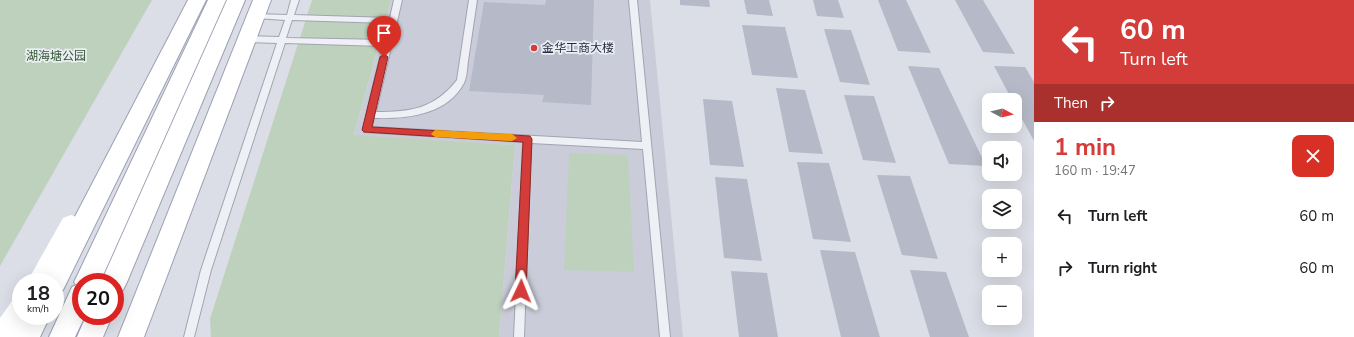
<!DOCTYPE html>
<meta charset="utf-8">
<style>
:root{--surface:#fff;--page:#f6f6f6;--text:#202124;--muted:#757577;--accent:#d43c39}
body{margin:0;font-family:"Nunito Sans","Noto Sans SC",sans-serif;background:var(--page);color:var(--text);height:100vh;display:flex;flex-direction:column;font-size:15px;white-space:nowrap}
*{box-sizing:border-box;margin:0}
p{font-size:13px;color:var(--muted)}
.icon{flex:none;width:22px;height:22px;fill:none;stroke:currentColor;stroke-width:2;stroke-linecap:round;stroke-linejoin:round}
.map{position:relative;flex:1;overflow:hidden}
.panel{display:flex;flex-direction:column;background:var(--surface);width:320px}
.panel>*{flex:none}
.top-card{background:#d43c39;color:#fff;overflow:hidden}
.needle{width:26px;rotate:97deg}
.tools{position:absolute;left:982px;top:93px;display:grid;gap:8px}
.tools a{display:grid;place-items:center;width:40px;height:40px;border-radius:8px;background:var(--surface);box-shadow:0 4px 16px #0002;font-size:20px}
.speed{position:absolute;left:12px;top:273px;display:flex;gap:8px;font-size:20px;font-weight:700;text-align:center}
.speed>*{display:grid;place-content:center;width:52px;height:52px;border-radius:50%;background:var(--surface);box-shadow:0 4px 16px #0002;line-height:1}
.speed small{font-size:10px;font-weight:400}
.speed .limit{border:6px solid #d22;background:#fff;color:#111}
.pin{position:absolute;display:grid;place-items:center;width:34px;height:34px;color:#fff;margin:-41px -17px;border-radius:50% 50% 50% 0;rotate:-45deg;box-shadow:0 0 4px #0007}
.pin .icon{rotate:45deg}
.me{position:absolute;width:44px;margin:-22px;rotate:2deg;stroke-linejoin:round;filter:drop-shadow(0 0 3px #0008)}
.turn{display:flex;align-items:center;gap:14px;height:84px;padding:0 20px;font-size:18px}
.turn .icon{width:52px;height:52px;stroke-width:2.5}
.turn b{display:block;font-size:28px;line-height:34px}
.then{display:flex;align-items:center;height:38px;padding:0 20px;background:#0003;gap:8px;font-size:15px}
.round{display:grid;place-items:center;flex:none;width:42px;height:42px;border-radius:8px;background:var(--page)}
.summary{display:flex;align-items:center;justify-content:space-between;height:68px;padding:0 20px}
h1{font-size:24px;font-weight:700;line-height:30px;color:var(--accent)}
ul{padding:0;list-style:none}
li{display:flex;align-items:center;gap:12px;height:52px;padding:0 20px}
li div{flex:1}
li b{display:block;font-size:15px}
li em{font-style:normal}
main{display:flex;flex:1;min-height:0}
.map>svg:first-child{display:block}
.built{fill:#cacdd9}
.green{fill:#bed1bd}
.building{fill:#b6b9c7}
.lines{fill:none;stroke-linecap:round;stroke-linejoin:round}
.lane-casing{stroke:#a1a4b1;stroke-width:2}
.primary-casing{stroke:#9ba0b3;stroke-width:2}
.lane{fill:#eff0f5;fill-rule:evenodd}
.secondary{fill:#fff;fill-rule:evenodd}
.primary{fill:#fff;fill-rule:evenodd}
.route{fill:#d43c39;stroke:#8a2725}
.slow{fill:#f59e0b}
.poi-dot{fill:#d43c39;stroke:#ebeef5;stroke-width:1.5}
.labels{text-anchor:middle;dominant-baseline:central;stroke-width:3.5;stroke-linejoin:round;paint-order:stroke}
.poi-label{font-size:12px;fill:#252a3e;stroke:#ebeef5;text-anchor:start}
.park-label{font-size:12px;fill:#325a32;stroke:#ebeef5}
</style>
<main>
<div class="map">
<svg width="1034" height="337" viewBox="0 0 1034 337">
<rect width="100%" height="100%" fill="#dcdee7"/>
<polygon class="built" points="391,0 650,0 683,337 499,337 515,145 354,136"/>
<g class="green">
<polygon points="0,0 152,0 0,266"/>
<polygon points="312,0 391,0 354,135 515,145 499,337 211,337 210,319"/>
<polygon points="569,153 628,155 634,272 564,270"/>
</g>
<g class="building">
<polygon points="546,0 594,0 591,105 542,102 544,95 469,91 484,2 545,5"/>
<polygon points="680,0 709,0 710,7 680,5"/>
<polygon points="744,0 769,0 773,16 747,14"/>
<polygon points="813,0 838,0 844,18 817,16"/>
<polygon points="878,0 906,0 931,53 898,51"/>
<polygon points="955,0 983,0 1015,54 983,52"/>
<polygon points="742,25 785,27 798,78 752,75"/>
<polygon points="824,29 851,30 870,85 840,82"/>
<polygon points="908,66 939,68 986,166 949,164"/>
<polygon points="994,66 1025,67 1034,82 1034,141 1015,106 1015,100 1012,100"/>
<polygon points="776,88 805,90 823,154 789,152"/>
<polygon points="844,95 874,96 896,163 863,160"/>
<polygon points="703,99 732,101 744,167 710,165"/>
<polygon points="797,162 829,163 851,242 813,239"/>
<polygon points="877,175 910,176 938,259 902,255"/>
<polygon points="715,177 747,179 762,261 724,258"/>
<polygon points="820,250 855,252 880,337 841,337"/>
<polygon points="910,270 946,272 969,337 930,337"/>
<polygon points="731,271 767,273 778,337 739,337"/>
</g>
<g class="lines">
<g class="lane-casing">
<path id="lane" d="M291,0H299L294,15L390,18L394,0H402L376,112C411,112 434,109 457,80L469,0H477C474,20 471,41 468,61C467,68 467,77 464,83C447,115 407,119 374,118L372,127L642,142L629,0H637L670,337H660L643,149L531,143L524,337H514L523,142L364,132C362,126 380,58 383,46L285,43L211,270L194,337H184L201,270L277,43L246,42L242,39L246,36L279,37L285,20L255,18L251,16L255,14L287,15ZM292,20L389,23L385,40L286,38Z"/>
</g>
<g class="primary-casing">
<g id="primary">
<polygon points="188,0 206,0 63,290 55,293 55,282 41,282 45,274"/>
<polygon points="208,0 226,0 100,282 81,282 81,316 85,316 75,337 49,337 72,287 76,285 74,282 78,274"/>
<polygon points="227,0 245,0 127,282 123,290 115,293 115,282 101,282"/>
<polygon points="253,0 271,0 144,337 118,337"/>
<polygon points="23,316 50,316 40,337 13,337"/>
<polygon points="86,316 112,316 103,337 77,337"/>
</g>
</g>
<use href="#lane" class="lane"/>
<g class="secondary">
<polygon points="71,215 79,218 83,225 53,282 27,282 63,218"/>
<polygon points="21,298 21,316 31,316 30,319 18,337 0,337 0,318 12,301"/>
</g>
<use href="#primary" class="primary"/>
</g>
<polygon class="route" points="384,54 388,57 372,127 530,136 532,139 526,291 524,295 521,296 517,295 515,291 523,142 364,132 362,130 380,57"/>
<polygon class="slow" points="435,130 512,134 517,138 512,141 435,137 431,134"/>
<circle class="poi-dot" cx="534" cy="48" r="4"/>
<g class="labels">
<g class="poi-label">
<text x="542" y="48">金华工商大楼</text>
</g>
<g class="park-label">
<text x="56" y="56">湖海塘公园</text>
</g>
</g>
</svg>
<div class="tools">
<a><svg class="needle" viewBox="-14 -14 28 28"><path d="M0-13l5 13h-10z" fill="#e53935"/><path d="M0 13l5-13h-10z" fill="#757577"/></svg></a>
<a><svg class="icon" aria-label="sound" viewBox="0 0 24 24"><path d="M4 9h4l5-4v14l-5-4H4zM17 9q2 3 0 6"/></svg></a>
<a><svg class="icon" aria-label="layers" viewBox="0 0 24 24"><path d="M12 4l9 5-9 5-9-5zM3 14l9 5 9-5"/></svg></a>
<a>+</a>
<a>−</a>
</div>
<div class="speed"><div>18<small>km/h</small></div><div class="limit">20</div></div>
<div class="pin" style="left:384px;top:57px;background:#d93025"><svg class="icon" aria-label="arrive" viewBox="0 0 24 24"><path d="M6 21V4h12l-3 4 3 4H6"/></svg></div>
<svg class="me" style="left:521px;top:291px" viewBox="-20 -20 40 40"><path d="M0-17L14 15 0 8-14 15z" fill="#d43c39" stroke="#fff" stroke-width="4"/></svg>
</div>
<section class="panel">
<div class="top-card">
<div class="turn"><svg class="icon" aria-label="left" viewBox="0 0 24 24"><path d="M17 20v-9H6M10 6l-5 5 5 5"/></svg><div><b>60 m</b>Turn left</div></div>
<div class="then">Then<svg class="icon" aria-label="right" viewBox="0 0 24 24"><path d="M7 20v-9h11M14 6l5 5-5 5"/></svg></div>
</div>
<div class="summary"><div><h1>1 min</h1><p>160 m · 19:47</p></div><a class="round" style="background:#d93025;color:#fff"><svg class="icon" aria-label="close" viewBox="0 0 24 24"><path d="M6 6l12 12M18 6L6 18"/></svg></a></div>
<ul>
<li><svg class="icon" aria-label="left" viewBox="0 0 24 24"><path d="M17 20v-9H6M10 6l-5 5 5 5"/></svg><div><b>Turn left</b></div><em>60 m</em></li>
<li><svg class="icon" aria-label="right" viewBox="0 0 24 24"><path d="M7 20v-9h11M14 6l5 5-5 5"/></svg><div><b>Turn right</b></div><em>60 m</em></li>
</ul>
</section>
</main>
